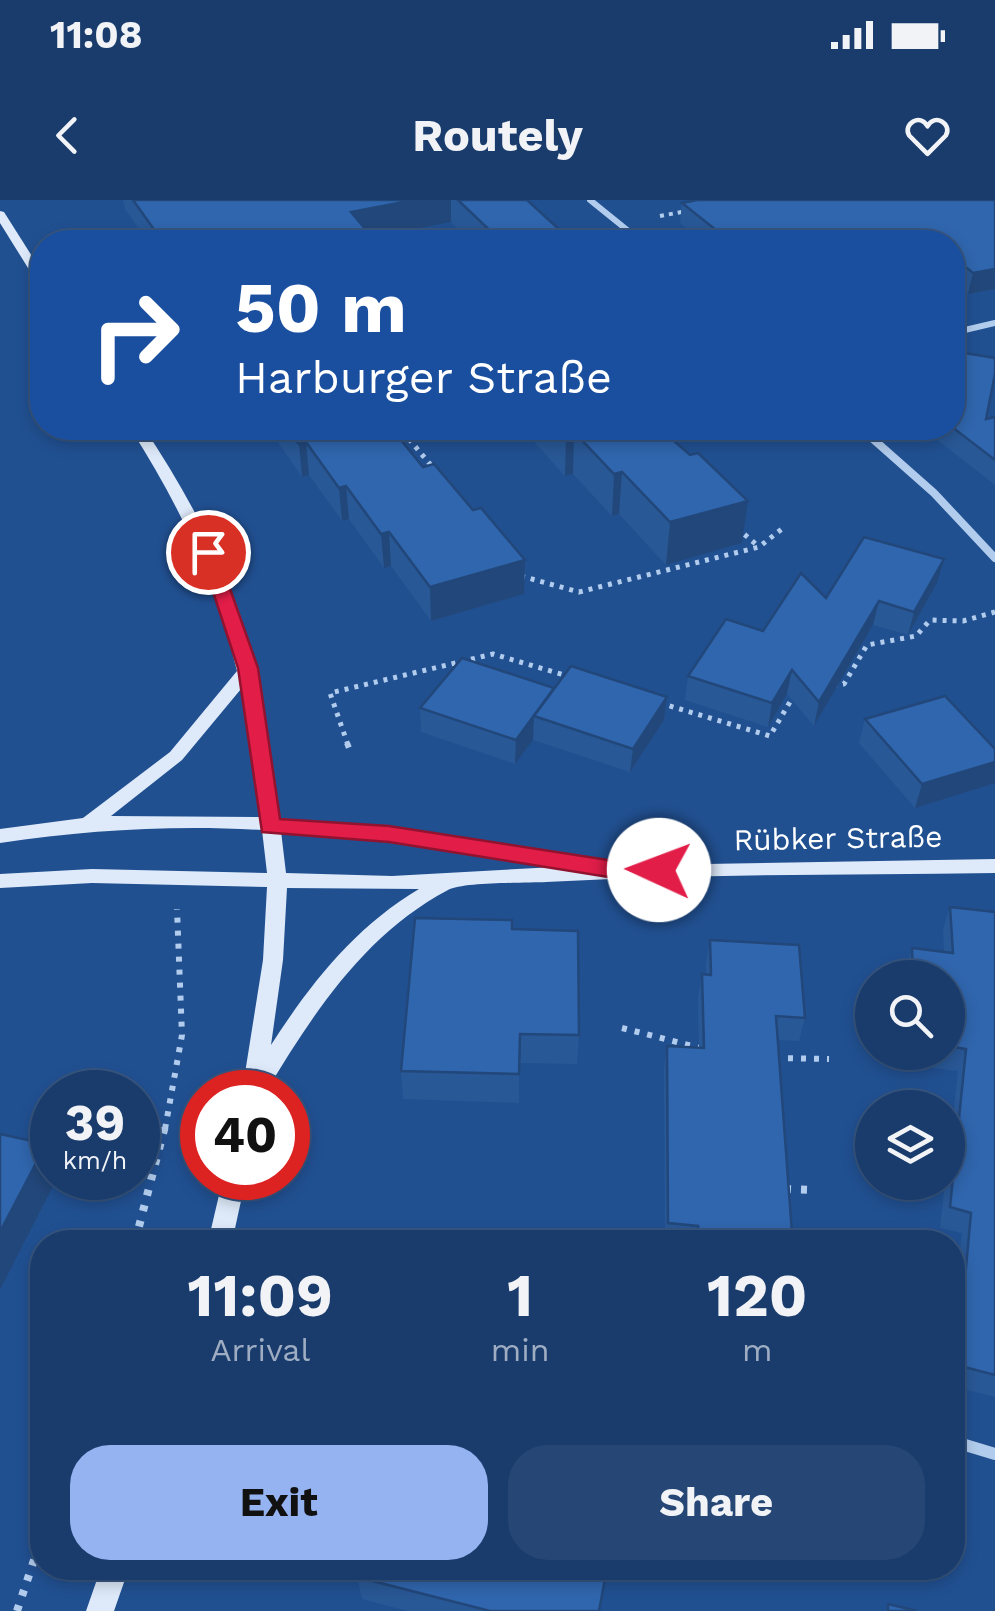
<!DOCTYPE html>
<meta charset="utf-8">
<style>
:root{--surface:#193c6d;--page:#264775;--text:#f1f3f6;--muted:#9fadc2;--line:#375680;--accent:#95b2f1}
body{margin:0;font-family:"Work Sans",sans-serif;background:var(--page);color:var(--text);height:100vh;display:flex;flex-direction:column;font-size:38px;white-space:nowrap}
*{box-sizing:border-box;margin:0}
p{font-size:32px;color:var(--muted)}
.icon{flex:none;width:55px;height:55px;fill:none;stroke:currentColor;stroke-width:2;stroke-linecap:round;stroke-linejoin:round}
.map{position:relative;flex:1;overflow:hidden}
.panel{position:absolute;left:30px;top:1030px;width:935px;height:350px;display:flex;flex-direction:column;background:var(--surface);border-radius:40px;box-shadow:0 5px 15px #0003,0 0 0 2px var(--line)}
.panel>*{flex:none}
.top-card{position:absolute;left:30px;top:30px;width:935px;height:210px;border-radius:40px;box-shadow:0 5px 15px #0003,0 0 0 2px var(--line);background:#1a4fa0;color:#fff;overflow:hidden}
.controls{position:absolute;left:855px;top:760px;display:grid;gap:20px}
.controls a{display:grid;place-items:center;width:110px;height:110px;border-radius:50%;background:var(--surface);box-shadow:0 5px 15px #0003,0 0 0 2px var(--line);font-size:50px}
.speed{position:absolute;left:30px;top:870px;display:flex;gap:20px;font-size:50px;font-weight:700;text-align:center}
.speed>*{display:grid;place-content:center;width:130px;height:130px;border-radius:50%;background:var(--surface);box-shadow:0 5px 15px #0003,0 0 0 2px var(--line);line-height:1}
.speed small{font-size:25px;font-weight:400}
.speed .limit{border:15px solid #d22;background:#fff;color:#111}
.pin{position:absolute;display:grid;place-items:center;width:85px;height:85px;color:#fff;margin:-42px;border:5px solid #fff;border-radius:50%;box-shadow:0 2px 10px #0007}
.me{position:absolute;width:110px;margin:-55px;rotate:272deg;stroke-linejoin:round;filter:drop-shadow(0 0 8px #0008)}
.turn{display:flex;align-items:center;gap:35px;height:210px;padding:0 40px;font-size:45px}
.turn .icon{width:130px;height:130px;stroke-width:2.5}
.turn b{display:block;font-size:70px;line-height:85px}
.eta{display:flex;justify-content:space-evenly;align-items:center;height:170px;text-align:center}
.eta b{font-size:60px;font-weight:700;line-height:70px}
.primary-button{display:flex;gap:20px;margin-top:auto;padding:20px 40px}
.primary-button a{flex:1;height:115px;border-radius:40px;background:var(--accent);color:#111;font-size:40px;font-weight:700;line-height:115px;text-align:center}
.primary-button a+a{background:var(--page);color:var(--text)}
.status{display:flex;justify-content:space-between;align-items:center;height:70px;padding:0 50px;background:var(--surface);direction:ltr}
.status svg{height:28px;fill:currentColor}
header{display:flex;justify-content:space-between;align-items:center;height:130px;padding:0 40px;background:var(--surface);font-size:45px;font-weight:700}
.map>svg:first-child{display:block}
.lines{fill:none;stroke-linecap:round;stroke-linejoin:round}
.path-far3{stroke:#b2cced;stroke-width:4;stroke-dasharray:4 5;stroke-linecap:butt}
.path-far2{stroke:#b2cced;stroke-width:5;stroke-dasharray:4 6;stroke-linecap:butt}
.path-far1{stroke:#b2cced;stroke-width:6;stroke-dasharray:5 8;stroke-linecap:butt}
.path{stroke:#b2cced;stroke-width:8;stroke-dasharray:6 10;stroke-linecap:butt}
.street-far2{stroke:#b2cced;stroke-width:6}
.street-far1{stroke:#b2cced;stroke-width:8}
.street{stroke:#b2cced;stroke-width:12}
.secondary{fill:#deeafa;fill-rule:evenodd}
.wall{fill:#295896}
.shaded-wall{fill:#22477a}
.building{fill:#3066ae;stroke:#22477a;stroke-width:2.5}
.route{fill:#e11d48;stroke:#92132f;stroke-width:2.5}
.labels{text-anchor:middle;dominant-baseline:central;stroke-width:10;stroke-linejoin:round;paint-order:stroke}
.street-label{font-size:30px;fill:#fff;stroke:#215091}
</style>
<div class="status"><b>11:08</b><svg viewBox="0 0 49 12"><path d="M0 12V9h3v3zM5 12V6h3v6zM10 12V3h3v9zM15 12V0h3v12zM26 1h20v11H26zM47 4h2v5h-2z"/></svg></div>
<header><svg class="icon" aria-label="back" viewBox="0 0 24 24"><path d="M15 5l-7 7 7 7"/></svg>Routely<svg class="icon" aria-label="heart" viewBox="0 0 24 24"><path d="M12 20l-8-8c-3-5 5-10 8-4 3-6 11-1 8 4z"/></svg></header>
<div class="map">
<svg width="995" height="1411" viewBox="0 0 995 1411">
<rect width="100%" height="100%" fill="#215091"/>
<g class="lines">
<g class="path-far3">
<polyline points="660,16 687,11"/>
<polyline points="400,228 411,242"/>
</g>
<g class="path-far2">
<polyline points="409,239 434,269"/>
<polyline points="737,328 758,346"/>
<polyline points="521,376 579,392 759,347 783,328"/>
<polyline points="833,485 844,484 867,445 916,436 930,420 963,421 995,412"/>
<polyline points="660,503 770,536 794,495"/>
<polyline points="348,545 330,493 493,454 571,477"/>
</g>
<g class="path-far1">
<polyline points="347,543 351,553"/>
<polyline points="622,828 704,849"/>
<polyline points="775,858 829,859"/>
<polyline points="165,929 182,835 177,709"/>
</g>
<g class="path">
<polyline points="785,989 813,990"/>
<polyline points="135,1042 165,926"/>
<polyline points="17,1411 42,1336"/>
</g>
<g class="street-far2">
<polyline points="590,0 642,42"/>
<polyline points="952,133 995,123"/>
<polyline points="860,228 876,242"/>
</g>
<polyline class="street-far1" points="873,239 934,293 995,358"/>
<polyline class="street" points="952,1241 995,1254"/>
<g class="secondary">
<polygon points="0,11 4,12 42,72 42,85 38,84 0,23"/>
<path d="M130,228H144C193,301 235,383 256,468C267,514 271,569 279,618L436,635L579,657L586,659L588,666L995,659V673C845,675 695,674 546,682C524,683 463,682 448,690C365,734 314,812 267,890L242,892L263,760L267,687L92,683L0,688V674L92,669L267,673L262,630C173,625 88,630 0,643V629L83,618L170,552L237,471C216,382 179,304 130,228ZM241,489L260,617L111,616L182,560ZM281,631L363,639L555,667L392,676L286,673ZM287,688L419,689C355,727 311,783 271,845L283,760Z"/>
<polygon points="223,978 246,978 232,1042 208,1042"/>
<polygon points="101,1368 129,1368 114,1411 86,1411"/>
</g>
</g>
<g class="wall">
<polygon points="123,0 527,0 573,42 471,42 451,22 372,38 376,42 148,42 125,9"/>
<polygon points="995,0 995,89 968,94 962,89 952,42 703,42 680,23 682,3"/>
<polygon points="995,217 995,285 922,228 952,228"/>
<polygon points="269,228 391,228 423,267 473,310 525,360 524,394 431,421 391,366 384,368 349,319 342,321 309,275 302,277 270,231"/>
<polygon points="509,228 659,228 690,255 748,301 742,343 666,365 619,314 612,316 573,274 565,276 526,233 516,236"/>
<polygon points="937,383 908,435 873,425 814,526 787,494 768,527 685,500 688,476 826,398"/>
<polygon points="554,488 667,497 664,520 630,572 533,540 515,564 421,532 420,508"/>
<polygon points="865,519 995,549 915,608 859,543"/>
<polygon points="950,707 995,712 995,1197 952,1186 952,1124 962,1033 940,1028 945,982 948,982 948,964 958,871 917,866 917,852 948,852 948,778 905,778 905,771 912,748 944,752 943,729"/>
<polygon points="512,729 579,835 577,864 519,863 519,903 403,899 401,871"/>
<polygon points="710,740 805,818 799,841 778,840 792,1033 816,1042 665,1042 664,869 667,846 699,848 698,798 702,774 706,775 706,763"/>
<polygon points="357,1377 599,1411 408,1411 362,1399"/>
</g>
<g class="shaded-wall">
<polygon points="414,0 451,0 451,22 354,41 351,12"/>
<polygon points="967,68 962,89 952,91 952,71"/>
<polygon points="995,69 995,89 968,94 973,73"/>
<polygon points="516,228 526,228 526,233 516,236"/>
<polygon points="574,232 573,274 565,276 566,234"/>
<polygon points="306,242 309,275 302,277 299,244"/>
<polygon points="622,272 619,314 612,316 614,274"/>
<polygon points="346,286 349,319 342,321 339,288"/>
<polygon points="748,301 742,343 666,365 670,322"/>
<polygon points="389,332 391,366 384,368 381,334"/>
<polygon points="944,359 937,383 908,435 914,412"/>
<polygon points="525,360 524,394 431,421 430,387"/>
<polygon points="879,401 873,425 814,526 819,502"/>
<polygon points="792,470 787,494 768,527 772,503"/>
<polygon points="667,497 664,520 630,572 633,549"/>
<polygon points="534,516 533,540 515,564 516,540"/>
<polygon points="995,562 995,583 915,608 922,584"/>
<polygon points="46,944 52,958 52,978 57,978 0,1090 0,1032"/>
</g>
<g class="building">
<polygon points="133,0 414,0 351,12 376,42 163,42"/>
<polygon points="458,0 527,0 573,42 502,42"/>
<polygon points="697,0 995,0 995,69 973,73 967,68 952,71 952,42 731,42 682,3"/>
<polygon points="952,151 995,158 995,174 986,219 995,217 995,260 952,227"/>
<polygon points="286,228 391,228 423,267 434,264 473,310 481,308 525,360 430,387 389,332 381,334 346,286 339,288 306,242 299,244"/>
<polygon points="560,228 659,228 690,255 698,253 748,301 670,322 622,272 614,274 574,232 566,234"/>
<polygon points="864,337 944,359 914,412 879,401 819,502 792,470 772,503 688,476 726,419 763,431 801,373 826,398"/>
<polygon points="462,458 554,488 516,540 420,508"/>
<polygon points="571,466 667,497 633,549 534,516"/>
<polygon points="945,496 995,549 995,562 922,584 865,519"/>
<polygon points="950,707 995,712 995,1175 957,1165 971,1013 950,1007 966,849 948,846 948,778 913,778 912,748 953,753"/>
<polygon points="415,718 512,720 512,729 578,731 579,835 520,834 519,874 401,871"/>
<polygon points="710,740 799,745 805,818 776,816 792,1033 816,1034 816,1042 699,1042 698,1026 668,1023 667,846 704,848 702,774 711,775"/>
<polygon points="0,934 46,944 0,1032"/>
<polygon points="360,1368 607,1368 599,1411 490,1411 357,1377"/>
<polygon points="888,1404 917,1411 888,1411"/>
</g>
<polygon class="route" points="208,347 217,352 258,468 280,619 389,626 621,662 667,665 670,670 667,676 621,679 389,642 262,632 238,468 200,352"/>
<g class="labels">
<g class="street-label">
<text transform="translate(838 638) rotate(-1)">Rübker Straße</text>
</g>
</g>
</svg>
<div class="controls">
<a><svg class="icon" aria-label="search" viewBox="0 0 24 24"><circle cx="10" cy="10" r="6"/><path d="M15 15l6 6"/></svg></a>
<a><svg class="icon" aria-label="layers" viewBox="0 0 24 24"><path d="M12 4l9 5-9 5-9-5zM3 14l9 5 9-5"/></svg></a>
</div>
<div class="speed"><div>39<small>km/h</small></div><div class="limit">40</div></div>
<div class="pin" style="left:208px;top:352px;background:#d93025"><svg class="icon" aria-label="arrive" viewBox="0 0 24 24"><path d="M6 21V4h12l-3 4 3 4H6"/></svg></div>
<svg class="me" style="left:659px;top:670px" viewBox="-20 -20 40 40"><circle r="19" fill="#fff"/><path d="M0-13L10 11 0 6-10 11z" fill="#e11d48"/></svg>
<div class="top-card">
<div class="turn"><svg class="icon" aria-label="right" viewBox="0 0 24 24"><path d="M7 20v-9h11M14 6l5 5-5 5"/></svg><div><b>50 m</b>Harburger Straße</div></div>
</div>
<section class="panel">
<div class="eta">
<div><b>11:09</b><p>Arrival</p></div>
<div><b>1</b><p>min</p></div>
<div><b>120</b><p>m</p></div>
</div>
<div class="primary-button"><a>Exit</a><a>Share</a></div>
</section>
</div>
